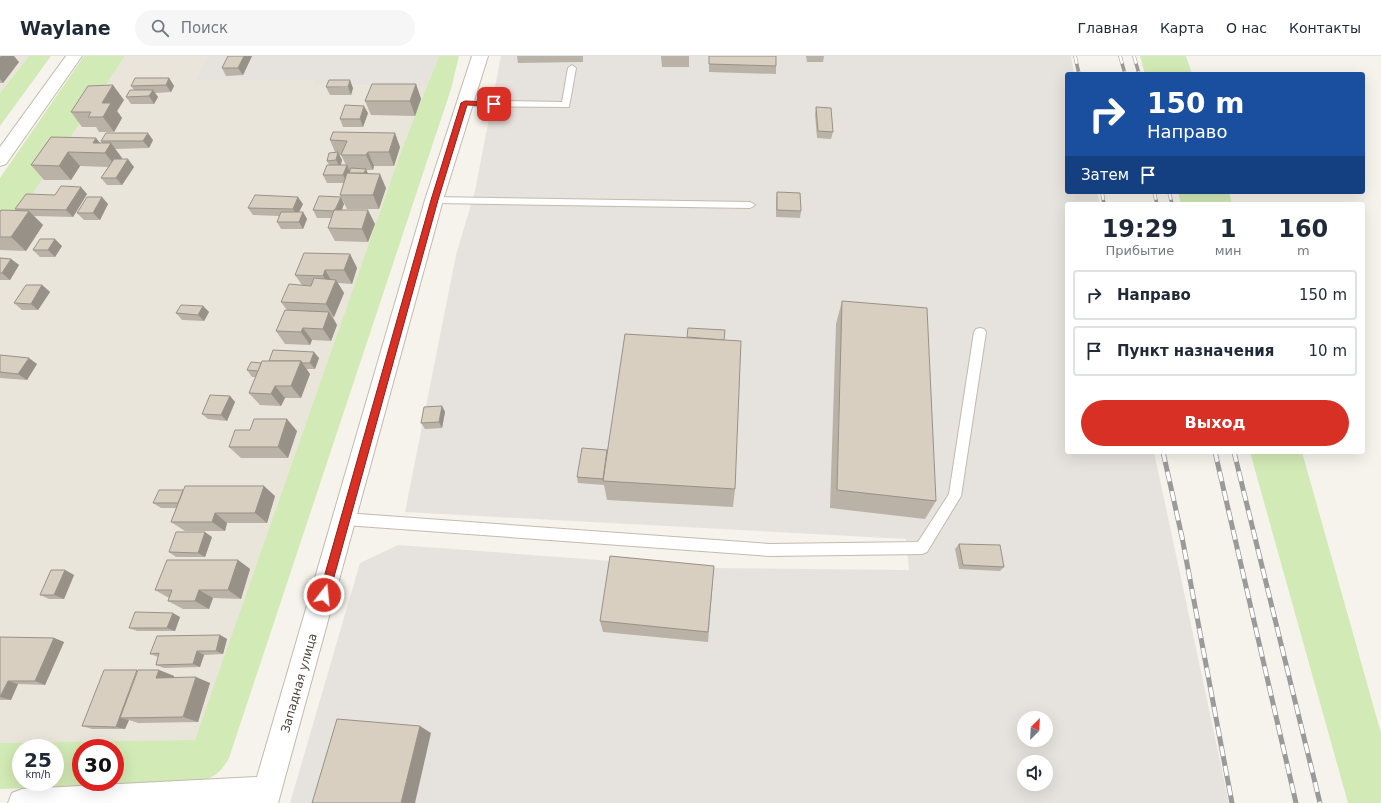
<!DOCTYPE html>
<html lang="ru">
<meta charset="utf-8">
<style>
:root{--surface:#fff;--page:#f6f6f7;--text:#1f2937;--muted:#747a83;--line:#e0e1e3;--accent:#d93025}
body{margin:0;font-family:"DejaVu Sans",sans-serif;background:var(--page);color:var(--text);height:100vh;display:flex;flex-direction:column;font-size:15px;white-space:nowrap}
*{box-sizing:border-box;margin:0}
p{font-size:13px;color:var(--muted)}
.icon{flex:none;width:22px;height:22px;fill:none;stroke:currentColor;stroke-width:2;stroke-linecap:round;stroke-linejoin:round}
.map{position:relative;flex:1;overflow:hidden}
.details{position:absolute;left:1065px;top:146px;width:300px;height:252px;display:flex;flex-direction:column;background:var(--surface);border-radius:4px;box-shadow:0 4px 16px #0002}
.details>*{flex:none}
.banner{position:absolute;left:1065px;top:16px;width:300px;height:122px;border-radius:4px;box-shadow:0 4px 16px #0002;background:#1a4fa0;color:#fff;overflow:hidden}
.needle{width:26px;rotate:24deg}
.controls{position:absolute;left:1017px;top:655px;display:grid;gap:8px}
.controls a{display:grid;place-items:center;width:36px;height:36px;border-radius:50%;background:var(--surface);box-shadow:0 4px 16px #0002;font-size:20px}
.speed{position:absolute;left:12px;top:683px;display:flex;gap:8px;font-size:20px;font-weight:700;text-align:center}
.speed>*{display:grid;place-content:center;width:52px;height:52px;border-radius:50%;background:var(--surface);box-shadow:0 4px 16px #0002;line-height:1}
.speed small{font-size:10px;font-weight:400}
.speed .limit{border:6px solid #d22;background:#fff;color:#111}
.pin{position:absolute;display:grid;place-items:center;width:34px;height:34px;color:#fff;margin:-17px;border-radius:8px;box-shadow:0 2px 6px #0006}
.me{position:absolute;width:44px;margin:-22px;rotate:16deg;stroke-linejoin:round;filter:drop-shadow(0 0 3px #0008)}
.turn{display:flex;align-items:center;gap:14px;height:84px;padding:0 16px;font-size:18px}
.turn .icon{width:52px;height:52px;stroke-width:2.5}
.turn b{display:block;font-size:28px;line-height:34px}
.then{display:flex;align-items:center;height:38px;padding:0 16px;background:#0003;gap:8px;font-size:15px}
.eta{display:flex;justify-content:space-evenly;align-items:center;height:68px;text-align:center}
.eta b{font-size:24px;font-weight:700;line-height:28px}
.button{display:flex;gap:8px;margin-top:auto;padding:8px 16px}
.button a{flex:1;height:46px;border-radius:24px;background:var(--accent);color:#fff;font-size:16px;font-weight:700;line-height:46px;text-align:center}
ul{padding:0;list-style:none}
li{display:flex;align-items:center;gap:12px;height:50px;margin:0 8px 6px;padding:0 8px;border:2px solid var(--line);border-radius:4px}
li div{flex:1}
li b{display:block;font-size:15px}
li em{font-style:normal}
header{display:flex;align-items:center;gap:24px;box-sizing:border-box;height:56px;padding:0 20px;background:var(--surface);border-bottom:1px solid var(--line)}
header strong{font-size:19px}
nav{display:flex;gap:22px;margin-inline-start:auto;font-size:14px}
.search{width:280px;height:36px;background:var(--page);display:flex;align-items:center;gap:10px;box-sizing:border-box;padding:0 14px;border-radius:22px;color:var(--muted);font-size:15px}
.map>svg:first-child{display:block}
.residential{fill:#eae5da}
.industrial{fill:#e6e2dd;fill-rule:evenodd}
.green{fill:#d2eab5;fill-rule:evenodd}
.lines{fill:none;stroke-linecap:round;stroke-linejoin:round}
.service-casing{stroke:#c2bbae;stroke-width:2}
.minor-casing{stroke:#c2bbae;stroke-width:2}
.service{fill:#fff;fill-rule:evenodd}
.minor{fill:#fff;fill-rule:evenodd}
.rail-far1-casing{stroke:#9a9a9a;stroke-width:3.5}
.rail-casing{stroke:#9a9a9a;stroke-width:5}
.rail-far1{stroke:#fff;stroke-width:2.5;stroke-dasharray:8;stroke-linecap:butt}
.rail{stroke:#fff;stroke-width:3.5;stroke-dasharray:10;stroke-linecap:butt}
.wall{fill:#bab2a6;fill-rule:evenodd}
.shaded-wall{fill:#979187}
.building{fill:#d8cfc1;stroke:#979187}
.route{fill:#d93025;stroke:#8d1f18}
.labels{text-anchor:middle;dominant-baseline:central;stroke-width:4;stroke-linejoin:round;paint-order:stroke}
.street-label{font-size:12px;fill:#4b4439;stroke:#fff}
</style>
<header>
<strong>Waylane</strong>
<div class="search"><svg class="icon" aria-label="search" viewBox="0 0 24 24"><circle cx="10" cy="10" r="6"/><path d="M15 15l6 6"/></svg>Поиск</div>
<nav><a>Главная</a><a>Карта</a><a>О нас</a><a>Контакты</a></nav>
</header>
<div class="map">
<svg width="1381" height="747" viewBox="0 0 1381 747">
<rect width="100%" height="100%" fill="#f6f3ec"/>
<g class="residential">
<polygon points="0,0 29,0 0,37"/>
<polygon points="125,0 207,0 195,24 316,24 314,29 427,30 403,90 195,685 0,687 0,161 17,161"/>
</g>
<g class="industrial">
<polygon points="207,0 439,0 427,30 314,29 315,24 195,24"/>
<path d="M501,0H1071L1074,18H1067V136H1097L1100,148H1067V396H1154L1229,747H290L360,507L398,489L706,512L909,514L906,483L405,456L456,199L475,135ZM1024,662H1046V684H1024ZM1024,706H1046V728H1024Z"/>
</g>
<g class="green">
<polygon points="29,0 51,0 0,70 0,37"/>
<polygon points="84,0 125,0 17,161 0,161 0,122"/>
<path d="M439,0H459L451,33L229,702C221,716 216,720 202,725L0,733V687L195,684L403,90ZM21,692H55V726H21ZM81,692H115V726H81Z"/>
<polygon points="1140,0 1186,0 1192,18 1145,18"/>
<polygon points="1178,136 1229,136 1232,148 1181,148"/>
<polygon points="1250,396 1302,396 1381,677 1381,747 1348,747"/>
</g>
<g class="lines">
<g class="service-casing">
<g id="service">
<polygon points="572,9 576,12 569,51 465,50 461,47 465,44 562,46 568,12"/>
<polygon points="434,141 750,146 755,149 750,152 434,147 429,144"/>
<polygon points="980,272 984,273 986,276 961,440 927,496 922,498 770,500 345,469 340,467 339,463 340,459 345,457 770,488 918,486 949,438 974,276 976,273"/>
</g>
</g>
<g class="minor-casing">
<g id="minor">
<polygon points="66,0 82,0 6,108 0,110 0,91"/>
<polygon points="472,0 488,0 443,144 278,747 8,747 12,737 22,733 257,721 425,144"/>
</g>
</g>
<use href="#service" class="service"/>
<use href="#minor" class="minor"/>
<g class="rail-far1-casing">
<g id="rail-far1">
<polyline points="1075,0 1079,18"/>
<polyline points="1120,0 1125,18"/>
<polyline points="1134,0 1139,18"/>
<polyline points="1102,136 1104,148"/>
<polyline points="1154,136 1157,148"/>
<polyline points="1169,136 1172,148"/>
</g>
</g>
<g class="rail-casing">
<g id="rail">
<polyline points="1163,396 1182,481 1232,747"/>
<polyline points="1215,396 1296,747"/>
<polyline points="1234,396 1320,747"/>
</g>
</g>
<use href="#rail-far1" class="rail-far1"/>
<use href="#rail" class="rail"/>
</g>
<g class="wall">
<polygon points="0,0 19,6 3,27 0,27"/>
<polygon points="252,0 243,19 226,20 222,12"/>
<polygon points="517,0 583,0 583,6 518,7"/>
<polygon points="661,0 689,0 689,11 662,11"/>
<polygon points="709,0 776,10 776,18 709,16"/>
<polygon points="806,0 824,0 823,6 807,6"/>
<polygon points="169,22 174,30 171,36 155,37 158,41 154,48 131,48 126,41 134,34 131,30"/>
<polygon points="416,28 421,43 415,60 371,59 365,45"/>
<polygon points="326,31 353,32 351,39 330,39"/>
<polygon points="124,44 117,55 122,62 114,76 99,76 96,71 82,71 71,56"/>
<polygon points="816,51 833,76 831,83 817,82 815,58"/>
<polygon points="368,57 363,71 343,71 340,63"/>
<path d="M333,76L400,91L394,110H374L373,114H366L368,118L386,132L379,153H347L340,139L344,127H327L323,119L329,109L327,105L335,96L330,84ZM339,99H341L346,109H341L342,104Z"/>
<polygon points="51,81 101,87 102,87 101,85 153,84 149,92 115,93 122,102 121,103 134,111 122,129 107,129 101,122 108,111 80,110 71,124 44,124 31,109"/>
<polygon points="777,136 801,155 800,162 776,161 776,143"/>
<polygon points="87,138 73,161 34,160 43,169 26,195 0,194 0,156 17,154 15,153 55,139"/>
<polygon points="108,148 100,164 84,164 77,157"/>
<polygon points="303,148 299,156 303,156 307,163 303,173 281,173 277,166 279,160 253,159 248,152"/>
<polygon points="344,148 342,154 375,168 368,186 335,185 328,172 331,162 317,162 313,154"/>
<polygon points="62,190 55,201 40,201 33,194"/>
<polygon points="350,198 357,212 352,228 338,227 344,237 334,261 333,261 337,269 331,285 312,284 310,289 285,288 276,275 287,254 281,246 302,229 295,219"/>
<polygon points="0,202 11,203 19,209 10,224 0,224"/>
<polygon points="42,229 50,236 38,254 22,254 14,247"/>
<polygon points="842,245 936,445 925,463 830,452 836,268"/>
<polygon points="203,250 209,256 204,265 182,264 176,257"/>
<polygon points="724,284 735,433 733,451 607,444 604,429 578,427 577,421 607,394"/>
<polygon points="0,299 37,308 27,324 0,322"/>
<polygon points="319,302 315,313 306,313 310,318 301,342 285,342 281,350 260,349 249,337 256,321 252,321 247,314 261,307 269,305"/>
<polygon points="230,340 235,346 227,365 208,363 202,358"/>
<polygon points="442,350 445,356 442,372 425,373 421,367"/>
<polygon points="297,375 288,402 241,402 229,391"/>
<polygon points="275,440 267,467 227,467 225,475 185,475 171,466 176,452 161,452 153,447"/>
<polygon points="212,481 205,501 176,501 169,496"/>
<polygon points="959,488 1004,511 1000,515 959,513 955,493"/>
<polygon points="238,504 250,513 241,543 213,542 209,553 183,553 168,545 169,542 155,534"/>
<polygon points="714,510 708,586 603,576 600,565"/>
<polygon points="65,514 74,519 64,543 49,543 40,539"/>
<polygon points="180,561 175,575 137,575 129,572"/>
<polygon points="220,579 227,583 223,598 204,599 200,611 164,612 156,609 158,601 150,598"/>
<polygon points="0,581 54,582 64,586 45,629 18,628 11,644 0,644"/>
<polygon points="159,614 174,620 174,621 210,627 198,666 138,667 129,664 125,673 92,673 82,670"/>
</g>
<g class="shaded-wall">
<polygon points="1,0 14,0 19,6 3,27 0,23 0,1"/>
<polygon points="244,0 252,0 243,19 238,12"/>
<polygon points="169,22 174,30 171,36 166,29"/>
<polygon points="350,24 353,32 351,39 348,31"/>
<polygon points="416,28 421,43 415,60 410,45"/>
<polygon points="113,29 124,44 117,55 122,62 114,76 103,61 102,47"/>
<polygon points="153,34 158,41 154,48 149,40"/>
<polygon points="364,50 368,57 363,71 360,63"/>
<polygon points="148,77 153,84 149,92 143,85"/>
<polygon points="395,77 400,91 394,110 389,96"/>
<polygon points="96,82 106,94 111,87 122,102 116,111 105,97 93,87"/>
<polygon points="68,96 80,110 71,124 59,110"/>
<polygon points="338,96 342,104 340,111 336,104"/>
<polygon points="368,96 374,110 373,114 366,99"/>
<polygon points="128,103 134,111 122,129 116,122"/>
<polygon points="347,109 350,116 347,127 343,119"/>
<polygon points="366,113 369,120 363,119"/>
<polygon points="380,118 386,132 379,153 373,139"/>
<polygon points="81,131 87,138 73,161 66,154"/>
<polygon points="102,141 108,148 100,164 93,157"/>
<polygon points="298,141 303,148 297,160 293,153"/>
<polygon points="341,141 344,148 338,162 335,155"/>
<polygon points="368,154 375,168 368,186 362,173"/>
<polygon points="29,155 43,169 26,195 11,181"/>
<polygon points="303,156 307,163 303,173 299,166"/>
<polygon points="55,183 62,190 55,201 48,194"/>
<polygon points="350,198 357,212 352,228 344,214"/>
<polygon points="11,203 19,209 10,224 2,217"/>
<polygon points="325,214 333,227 331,233 323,220"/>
<polygon points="336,224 344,237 334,261 326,248"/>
<polygon points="42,229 50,236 38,254 31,248"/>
<polygon points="203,250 209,256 204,265 198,259"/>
<polygon points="329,256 337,269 331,285 323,273"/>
<polygon points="303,272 312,284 310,289 301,276"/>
<polygon points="314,296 319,302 315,313 310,307"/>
<polygon points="29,302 37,308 27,324 18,318"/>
<polygon points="301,305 310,318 301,342 291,330"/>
<polygon points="275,330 285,342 281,350 271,338"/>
<polygon points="230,340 235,346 227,365 221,359"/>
<polygon points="442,350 445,356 442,372 439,366"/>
<polygon points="287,363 297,375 288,402 278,391"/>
<polygon points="264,430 275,440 267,467 255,457"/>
<polygon points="215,457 227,467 225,475 212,466"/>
<polygon points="205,476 212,481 205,501 198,497"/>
<polygon points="238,504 250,513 241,543 228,534"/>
<polygon points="65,514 74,519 64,543 54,539"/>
<polygon points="199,534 213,542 209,553 195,545"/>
<polygon points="173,557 180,561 175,575 167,572"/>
<polygon points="220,579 227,583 223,598 216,595"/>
<polygon points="54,582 64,586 45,629 35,625"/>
<polygon points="197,595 204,599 200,611 193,608"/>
<polygon points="137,614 120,662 129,664 125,673 116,671"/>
<polygon points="159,614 174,620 172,628 156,622"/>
<polygon points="196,621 210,627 198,666 183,661"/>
<polygon points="8,625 18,628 11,644 0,641"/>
<polygon points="420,670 431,677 415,747 401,747"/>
</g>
<g class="building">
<polygon points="228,0 244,0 238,12 222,12"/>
<polygon points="709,0 776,0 776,10 709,8"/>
<polygon points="135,22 169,22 166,29 131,30"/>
<polygon points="329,24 350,24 348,31 326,31"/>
<polygon points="372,28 416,28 410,45 365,45"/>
<polygon points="113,29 102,47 111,47 103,61 88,61 91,56 71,56 88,30"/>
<polygon points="130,34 153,34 149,40 126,41"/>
<polygon points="345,49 364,50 360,63 340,63"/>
<polygon points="816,51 831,52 833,76 818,75"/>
<polygon points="333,76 395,77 389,96 368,96 366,99 341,99 347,85 330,84"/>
<polygon points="106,77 148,77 143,85 101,85"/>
<polygon points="51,81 96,82 93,87 111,87 105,97 68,96 59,110 31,109"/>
<polygon points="338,96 336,104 327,105 329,97"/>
<polygon points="114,103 128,103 116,122 101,122"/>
<polygon points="327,109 347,109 343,119 323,119"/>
<polygon points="351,112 366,113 364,117 349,117"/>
<polygon points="347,117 380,118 373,139 340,139"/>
<polygon points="61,130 81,131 66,154 15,153 26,138 55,139"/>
<polygon points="777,136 800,137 801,155 777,154"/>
<polygon points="255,139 298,141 293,153 248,152"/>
<polygon points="319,140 341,141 335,154 334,154 334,155 313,154"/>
<polygon points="87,141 102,141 93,157 77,157"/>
<polygon points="1,154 29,155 11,181 0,181 0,156"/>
<polygon points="334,154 368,154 362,173 328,172"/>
<polygon points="281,156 303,156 299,166 277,166"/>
<polygon points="40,183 55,183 48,194 33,194"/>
<polygon points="304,197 350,198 344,214 325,214 323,220 295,219"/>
<polygon points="0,202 11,203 2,217 0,217"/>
<polygon points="314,222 336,224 326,248 281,246 289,228 311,230"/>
<polygon points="26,229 42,229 31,248 14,247"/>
<polygon points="842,245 927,252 936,445 837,434"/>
<polygon points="181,249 203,250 198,259 176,257"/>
<polygon points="285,254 329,256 323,273 303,272 301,276 276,275"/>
<polygon points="688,272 725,274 724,284 687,281"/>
<polygon points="625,278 741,285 735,433 603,425"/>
<polygon points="273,294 314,296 310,307 302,307 301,305 269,305"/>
<polygon points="0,299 29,302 18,318 0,316"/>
<polygon points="262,305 301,305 291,330 275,330 271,338 249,337"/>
<polygon points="251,306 261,307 258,315 247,314"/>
<polygon points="210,339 230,340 221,359 202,358"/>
<polygon points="442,350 439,366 421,367 424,351"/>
<polygon points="254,363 287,363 278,391 229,391 235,374 250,374"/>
<polygon points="582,392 607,394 603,423 577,421"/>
<polygon points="185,430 264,430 255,457 215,457 212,466 171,466"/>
<polygon points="159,434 183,434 178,447 153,447"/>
<polygon points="176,476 205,476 198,497 169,496"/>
<polygon points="959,488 1000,489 1004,511 963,509"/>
<polygon points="610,500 714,510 708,576 600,565"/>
<polygon points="167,504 238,504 228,534 199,534 195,545 168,545 172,534 155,534"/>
<polygon points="51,514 65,514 54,539 40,539"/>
<polygon points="135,556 173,557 167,572 129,572"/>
<polygon points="220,579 216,595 197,595 193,608 156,609 159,597 150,598 157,580"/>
<polygon points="0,581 54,582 35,625 8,625 0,641"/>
<polygon points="104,614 137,614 116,671 82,670"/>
<polygon points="138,614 159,614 156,622 196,621 183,661 120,662"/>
<polygon points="337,663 420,670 401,747 312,747"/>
</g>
<polygon class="route" points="465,45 494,46 497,48 494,50 467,49 438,144 329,539 327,542 324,544 320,542 319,539 431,144 461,47"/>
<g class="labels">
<g class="street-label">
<text transform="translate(299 627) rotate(-74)">Западная улица</text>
</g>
</g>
</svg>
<div class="controls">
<a><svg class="needle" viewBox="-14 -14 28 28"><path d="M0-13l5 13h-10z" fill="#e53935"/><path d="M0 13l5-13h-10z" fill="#747a83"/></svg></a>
<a><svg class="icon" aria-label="sound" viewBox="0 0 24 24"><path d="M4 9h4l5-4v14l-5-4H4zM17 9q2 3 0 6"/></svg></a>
</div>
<div class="speed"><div>25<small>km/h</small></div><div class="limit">30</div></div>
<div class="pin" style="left:494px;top:48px;background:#d93025"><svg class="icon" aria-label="arrive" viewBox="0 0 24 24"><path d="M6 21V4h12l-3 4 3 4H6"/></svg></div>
<svg class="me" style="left:324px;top:539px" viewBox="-20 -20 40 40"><circle r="17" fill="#d93025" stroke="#fff" stroke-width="3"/><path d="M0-11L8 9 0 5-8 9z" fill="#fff"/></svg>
<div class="banner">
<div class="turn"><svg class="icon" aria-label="right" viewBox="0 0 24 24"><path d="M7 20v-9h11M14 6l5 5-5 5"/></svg><div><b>150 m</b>Направо</div></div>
<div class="then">Затем<svg class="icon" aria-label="arrive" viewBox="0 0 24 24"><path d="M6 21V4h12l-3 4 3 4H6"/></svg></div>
</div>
<section class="details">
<div class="eta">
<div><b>19:29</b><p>Прибытие</p></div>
<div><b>1</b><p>мин</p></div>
<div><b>160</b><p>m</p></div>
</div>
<ul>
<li><svg class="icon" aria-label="right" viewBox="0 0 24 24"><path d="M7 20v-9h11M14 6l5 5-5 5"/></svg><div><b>Направо</b></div><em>150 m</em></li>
<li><svg class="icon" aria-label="arrive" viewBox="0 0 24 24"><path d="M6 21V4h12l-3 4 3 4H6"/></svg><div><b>Пункт назначения</b></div><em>10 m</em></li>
</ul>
<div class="button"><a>Выход</a></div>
</section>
</div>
